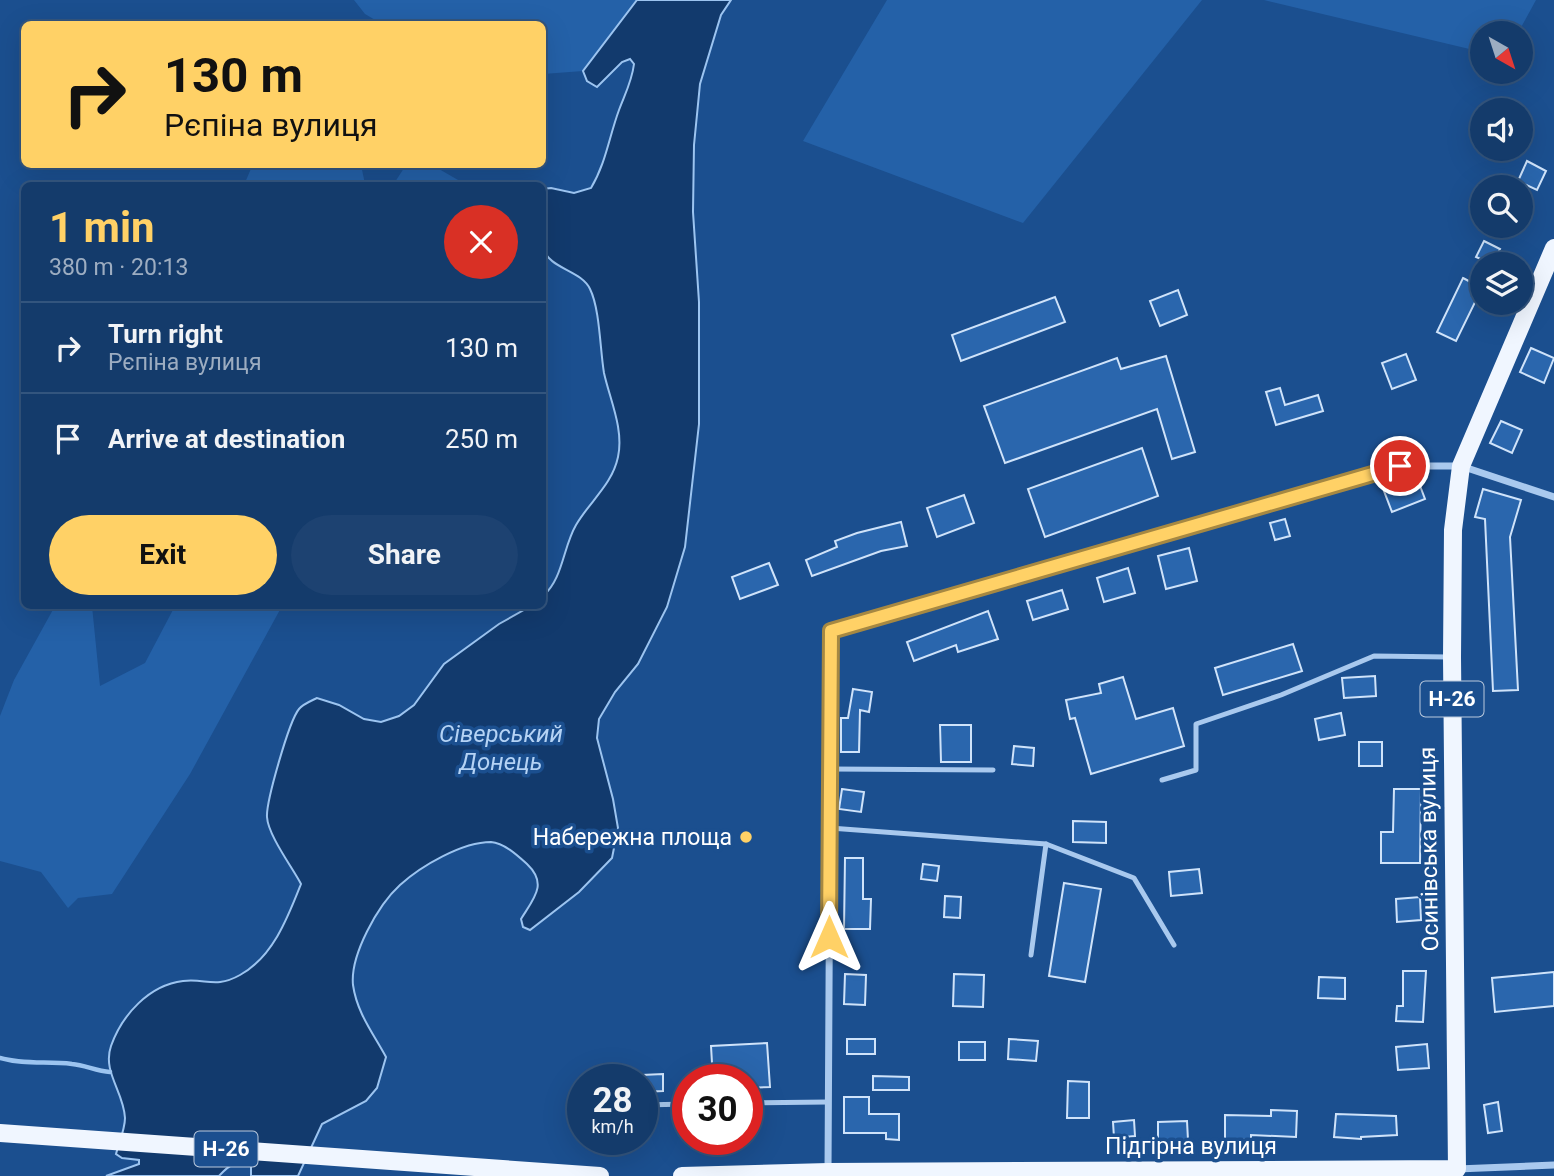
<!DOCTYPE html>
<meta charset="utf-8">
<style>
:root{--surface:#143b6b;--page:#1d4271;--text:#f1f3f6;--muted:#9dadc1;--line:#33557e;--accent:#ffd166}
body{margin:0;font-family:Roboto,sans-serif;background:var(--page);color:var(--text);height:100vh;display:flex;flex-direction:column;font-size:26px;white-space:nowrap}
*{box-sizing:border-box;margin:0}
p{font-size:23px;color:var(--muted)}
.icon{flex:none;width:38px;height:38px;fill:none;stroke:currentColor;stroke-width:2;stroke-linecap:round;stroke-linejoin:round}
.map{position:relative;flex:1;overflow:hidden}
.sheet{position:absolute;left:21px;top:182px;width:525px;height:427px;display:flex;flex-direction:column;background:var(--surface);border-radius:10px;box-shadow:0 7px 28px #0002,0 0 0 2px var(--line)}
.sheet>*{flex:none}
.top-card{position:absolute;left:21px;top:21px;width:525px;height:147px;border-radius:10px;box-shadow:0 7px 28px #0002,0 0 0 2px var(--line);background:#ffd166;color:#111;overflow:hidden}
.needle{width:46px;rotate:141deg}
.controls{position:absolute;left:1470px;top:21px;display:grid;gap:14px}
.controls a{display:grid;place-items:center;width:63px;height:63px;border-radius:50%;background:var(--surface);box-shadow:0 7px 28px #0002,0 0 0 2px var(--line);font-size:35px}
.speed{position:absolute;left:567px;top:1064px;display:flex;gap:14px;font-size:35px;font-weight:700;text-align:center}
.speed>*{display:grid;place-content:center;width:91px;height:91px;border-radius:50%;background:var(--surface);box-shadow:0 7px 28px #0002,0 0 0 2px var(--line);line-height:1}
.speed small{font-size:18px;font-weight:400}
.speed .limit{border:10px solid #d22;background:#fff;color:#111}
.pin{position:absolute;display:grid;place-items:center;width:60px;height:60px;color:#fff;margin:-30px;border:4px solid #fff;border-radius:50%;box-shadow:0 2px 7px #0007}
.me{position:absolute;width:77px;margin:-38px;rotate:0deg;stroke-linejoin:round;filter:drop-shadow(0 0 5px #0008)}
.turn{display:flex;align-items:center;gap:24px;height:147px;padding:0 28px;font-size:32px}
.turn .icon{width:91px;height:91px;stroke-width:2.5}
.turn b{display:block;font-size:49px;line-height:60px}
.round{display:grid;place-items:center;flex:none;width:74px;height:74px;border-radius:37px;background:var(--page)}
.overview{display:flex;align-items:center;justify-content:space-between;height:119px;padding:0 28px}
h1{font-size:42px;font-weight:700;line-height:52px;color:var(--accent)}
.button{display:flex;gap:14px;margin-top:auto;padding:14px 28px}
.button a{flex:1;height:80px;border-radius:42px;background:var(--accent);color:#111;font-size:28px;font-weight:700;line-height:80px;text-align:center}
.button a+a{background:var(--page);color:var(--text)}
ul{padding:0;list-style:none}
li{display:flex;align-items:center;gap:21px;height:91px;padding:0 28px;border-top:2px solid var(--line)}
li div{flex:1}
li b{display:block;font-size:26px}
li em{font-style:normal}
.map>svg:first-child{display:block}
.green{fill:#2461a8}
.water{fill:#123a6d;stroke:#9cc4f0;stroke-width:2}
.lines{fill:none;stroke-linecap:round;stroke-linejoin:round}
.stream{stroke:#9cc4f0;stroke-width:4.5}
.building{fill:#2a66ad;stroke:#cfe3fa;stroke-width:2}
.service{stroke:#a9c9ee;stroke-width:5}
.minor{stroke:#a9c9ee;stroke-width:7}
.primary{stroke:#f0f6ff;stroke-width:18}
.route-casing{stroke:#a68842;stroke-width:18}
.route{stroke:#ffd166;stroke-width:12}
.poi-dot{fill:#ffd166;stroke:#1b4f8f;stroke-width:2.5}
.labels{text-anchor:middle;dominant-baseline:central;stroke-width:7;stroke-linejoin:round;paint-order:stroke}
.shield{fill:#1b4f8f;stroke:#bbcadd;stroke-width:2}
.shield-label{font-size:21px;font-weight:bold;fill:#fff}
.poi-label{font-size:23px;fill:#fff;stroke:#1b4f8f;text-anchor:end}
.street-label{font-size:23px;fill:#fff;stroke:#1b4f8f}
.water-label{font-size:24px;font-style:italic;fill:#b5d3f5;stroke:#1b4f8f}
</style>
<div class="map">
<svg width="1554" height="1176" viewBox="0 0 1554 1176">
<rect width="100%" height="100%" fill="#1b4f8f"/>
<g class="green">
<polygon points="354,0 637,0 583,71 543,74 542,24 382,24 365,14"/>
<polygon points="887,0 1202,0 1023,223 803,141"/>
<polygon points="1264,0 1536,0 1518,33 1482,33 1482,52"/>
<polygon points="253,164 361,165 365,184 395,182 406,165 432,165 465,184 244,185"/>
<polygon points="55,606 92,606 100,686 145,663 175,606 282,606 190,774 112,894 78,898 68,908 41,872 0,861 0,716 14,680"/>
</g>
<path class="water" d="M637,0H731L721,15L700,84L694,145L693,212L699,302V424L685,547L667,607L638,664L615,692L599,719L597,738L613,799L618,828L612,858L579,892L530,930L523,927L521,919C534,898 548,884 527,864C517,855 504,843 491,842C462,842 421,866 400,885C378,905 350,955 353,985C357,1013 373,1033 386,1057L377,1088L366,1101L322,1124L298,1176H251V1166C233,1162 230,1164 219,1176H106L139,1164V1160L122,1158L116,1154C119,1143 125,1129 125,1118C124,1092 102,1072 111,1046C122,1015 149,985 183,981C206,978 215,989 240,975C273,957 288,917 301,884C292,867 268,835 267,817C266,802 289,721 299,709C303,704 311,701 317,698L339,705L364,719L381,722L399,716L414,705L444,664L499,624L531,606H542L543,596C563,579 563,547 576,525C590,501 612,485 618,457C624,429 610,400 604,373C600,350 600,309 590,289C581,270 549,269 543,248C539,233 543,205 543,189L551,188L574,193L591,188C606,163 609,137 619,110C625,94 632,81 634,64L630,59L622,62L597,87L587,81L583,71Z"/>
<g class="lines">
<path class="stream" d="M0,1058C24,1065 47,1061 72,1064C85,1065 96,1071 110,1072"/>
</g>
<g class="building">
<polygon points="1527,161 1546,171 1537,190 1518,181"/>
<polygon points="1484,241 1500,249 1492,264 1476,257"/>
<polygon points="1463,278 1482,288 1456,341 1437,332"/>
<polygon points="1178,290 1187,315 1160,326 1150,301"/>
<polygon points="1055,297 1065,322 961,361 952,335"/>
<polygon points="1531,348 1554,358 1544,383 1520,372"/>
<polygon points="1406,354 1416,380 1392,389 1382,363"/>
<polygon points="1166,356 1195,452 1172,459 1157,409 1005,463 984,406 1117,358 1121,369"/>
<polygon points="1280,388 1285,405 1318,395 1323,411 1276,425 1266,392"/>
<polygon points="1501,421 1522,430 1512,453 1490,443"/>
<polygon points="1142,448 1158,496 1045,537 1028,489"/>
<polygon points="1417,478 1425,499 1392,512 1384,491"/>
<polygon points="1483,489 1521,500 1510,537 1518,690 1493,691 1485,519 1475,517"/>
<polygon points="964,495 974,523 937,537 927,508"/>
<polygon points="1285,519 1290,536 1275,540 1270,523"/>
<polygon points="901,522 907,546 881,551 812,576 806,560 837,547 835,541 857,533"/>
<polygon points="1189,548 1197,581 1166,589 1158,556"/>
<polygon points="769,563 778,585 740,599 732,577"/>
<polygon points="1128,568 1135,593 1104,602 1097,578"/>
<polygon points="1062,590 1068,609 1033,620 1027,601"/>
<polygon points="988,611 998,639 958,652 956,645 914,661 907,642"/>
<polygon points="1293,644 1302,671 1223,695 1215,668"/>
<polygon points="1375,676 1376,696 1344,698 1342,678"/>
<polygon points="1123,677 1136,719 1173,708 1184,746 1091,774 1075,718 1070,719 1066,700 1101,693 1099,684"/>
<polygon points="853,689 872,692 869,712 860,710 859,752 841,752 841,718 848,718"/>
<polygon points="1341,713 1345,735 1319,740 1315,719"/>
<polygon points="940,725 971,725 971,762 941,762"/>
<rect x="1359" y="742" width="23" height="24"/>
<polygon points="1014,746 1034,748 1033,766 1012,764"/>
<polygon points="842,789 864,792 861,812 839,809"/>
<polygon points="1394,789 1421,789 1420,863 1381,863 1381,832 1393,832"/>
<polygon points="1073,821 1106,822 1106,843 1073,842"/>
<polygon points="845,858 863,858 863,899 871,899 870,929 844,929"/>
<polygon points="923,864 939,866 937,881 921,879"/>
<polygon points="1199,869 1202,893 1171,896 1169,872"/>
<polygon points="1064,883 1101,889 1085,982 1049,976"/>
<polygon points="945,896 961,897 960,918 944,917"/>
<polygon points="1420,897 1421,920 1397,922 1396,899"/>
<polygon points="1403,971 1426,971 1423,1022 1396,1021 1397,1006 1403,1006"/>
<polygon points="1554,972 1554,1006 1495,1012 1492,978"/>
<polygon points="845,974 866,975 865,1005 844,1004"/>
<polygon points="954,974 984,975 983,1007 953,1006"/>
<polygon points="1319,977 1345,978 1345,999 1318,998"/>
<rect x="847" y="1039" width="28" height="15"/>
<polygon points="1009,1039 1038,1041 1036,1061 1008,1059"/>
<rect x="959" y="1042" width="26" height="18"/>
<polygon points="767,1043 770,1087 747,1088 747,1080 713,1080 711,1046"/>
<polygon points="1427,1044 1429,1068 1398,1070 1396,1047"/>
<polygon points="663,1074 663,1091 642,1092 642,1075"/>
<polygon points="873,1076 909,1077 909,1090 873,1090"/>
<polygon points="1068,1081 1089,1082 1089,1118 1067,1118"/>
<polygon points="844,1097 869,1097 869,1114 899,1114 899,1140 886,1139 886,1133 844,1133"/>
<polygon points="1498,1102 1502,1131 1488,1133 1484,1105"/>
<polygon points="1271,1110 1297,1111 1296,1137 1251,1135 1251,1140 1225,1139 1225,1115 1271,1116"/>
<polygon points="1336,1114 1396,1116 1397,1135 1361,1137 1361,1139 1334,1137"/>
<polygon points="1134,1120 1135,1136 1114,1138 1113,1122"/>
<polygon points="1187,1121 1188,1140 1158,1140 1158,1122"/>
</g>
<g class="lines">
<g class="service">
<polyline points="830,769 993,770"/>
<polyline points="1162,780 1196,770 1196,724 1281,695 1374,656 1448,657"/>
<polyline points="830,828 1046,844 1134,878 1174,945"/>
<polyline points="1031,955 1046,844"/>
<polyline points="747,1103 828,1102"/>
<polyline points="642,1105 688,1104"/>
</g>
<g class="minor">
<polyline points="1457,1169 1554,1165"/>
<polyline points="828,1172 831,631 1400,466 1461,466 1554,497"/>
</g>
<g class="primary">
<polyline points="0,1133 600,1176"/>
<polyline points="682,1176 828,1172 1457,1169 1452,657 1453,530 1461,466 1554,248"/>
</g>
</g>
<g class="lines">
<g class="route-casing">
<polyline id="route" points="829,937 831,631 1400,466"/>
</g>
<use href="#route" class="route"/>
</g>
<circle class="poi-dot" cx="746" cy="837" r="7"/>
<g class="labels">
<g class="shield">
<rect x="1420.5" y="681.5" width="63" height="35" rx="5"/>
<rect x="194.5" y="1131.5" width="63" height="35" rx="5"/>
</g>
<g class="shield-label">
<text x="1452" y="699">Н-26</text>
<text x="226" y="1149">Н-26</text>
</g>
<g class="poi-label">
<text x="732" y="837">Набережна площа</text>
</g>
<g class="street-label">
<text transform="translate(1429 849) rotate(-91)">Осинівська вулиця</text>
<text x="1191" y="1146">Підгірна вулиця</text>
</g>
<g class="water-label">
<text x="501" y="734">Сіверський<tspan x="501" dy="28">Донець</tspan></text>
</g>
</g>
</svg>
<div class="controls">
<a><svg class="needle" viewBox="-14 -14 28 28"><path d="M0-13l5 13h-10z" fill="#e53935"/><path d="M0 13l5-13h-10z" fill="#9dadc1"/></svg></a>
<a><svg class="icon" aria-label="sound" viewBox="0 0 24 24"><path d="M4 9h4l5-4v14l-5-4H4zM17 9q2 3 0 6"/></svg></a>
<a><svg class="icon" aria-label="search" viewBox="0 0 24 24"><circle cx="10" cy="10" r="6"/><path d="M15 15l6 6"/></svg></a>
<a><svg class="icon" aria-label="layers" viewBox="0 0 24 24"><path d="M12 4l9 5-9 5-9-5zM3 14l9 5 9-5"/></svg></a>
</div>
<div class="speed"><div>28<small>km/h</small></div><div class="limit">30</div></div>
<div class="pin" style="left:1400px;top:466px;background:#d93025"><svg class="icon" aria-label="arrive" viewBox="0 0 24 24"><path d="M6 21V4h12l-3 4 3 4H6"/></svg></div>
<svg class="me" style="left:829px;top:937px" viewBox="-20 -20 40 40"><path d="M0-17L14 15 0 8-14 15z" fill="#ffd166" stroke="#fff" stroke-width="4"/></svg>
<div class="top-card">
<div class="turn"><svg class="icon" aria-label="right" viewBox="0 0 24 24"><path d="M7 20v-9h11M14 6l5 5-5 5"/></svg><div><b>130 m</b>Рєпіна вулиця</div></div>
</div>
<section class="sheet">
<div class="overview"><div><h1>1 min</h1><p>380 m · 20:13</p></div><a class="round" style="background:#d93025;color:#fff"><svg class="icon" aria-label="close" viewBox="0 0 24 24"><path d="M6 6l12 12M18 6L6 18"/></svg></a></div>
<ul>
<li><svg class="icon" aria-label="right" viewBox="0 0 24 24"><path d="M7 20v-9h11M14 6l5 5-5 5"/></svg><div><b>Turn right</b><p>Рєпіна вулиця</p></div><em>130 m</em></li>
<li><svg class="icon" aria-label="arrive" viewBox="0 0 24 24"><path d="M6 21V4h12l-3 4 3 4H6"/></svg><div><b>Arrive at destination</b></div><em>250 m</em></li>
</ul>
<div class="button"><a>Exit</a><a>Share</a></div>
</section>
</div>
